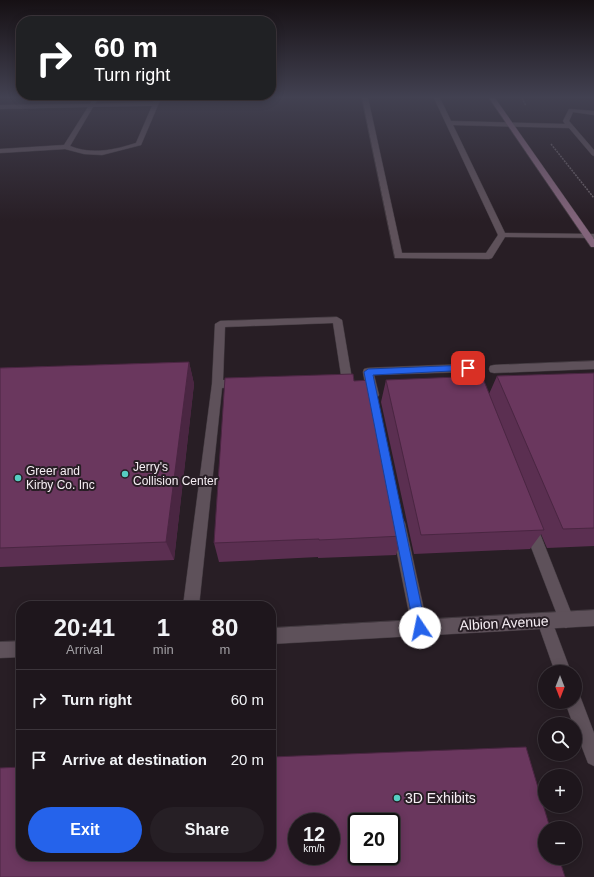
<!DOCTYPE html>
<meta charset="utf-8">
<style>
:root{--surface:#1e161c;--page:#261f25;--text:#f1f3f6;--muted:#a19fa3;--line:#3c353b;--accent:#2563eb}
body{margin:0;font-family:Helvetica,sans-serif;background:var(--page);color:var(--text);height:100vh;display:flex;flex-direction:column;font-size:15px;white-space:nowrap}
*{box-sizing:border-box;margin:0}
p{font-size:13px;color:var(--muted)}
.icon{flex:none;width:22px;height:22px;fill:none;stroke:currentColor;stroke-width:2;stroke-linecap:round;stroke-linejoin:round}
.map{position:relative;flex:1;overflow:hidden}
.sheet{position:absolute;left:16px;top:601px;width:260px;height:260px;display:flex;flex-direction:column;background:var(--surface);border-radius:16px;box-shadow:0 2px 10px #0003,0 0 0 1px var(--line)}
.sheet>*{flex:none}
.banner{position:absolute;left:16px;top:16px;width:260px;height:84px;border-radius:16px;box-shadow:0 2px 10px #0003,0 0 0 1px var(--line);background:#202124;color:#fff;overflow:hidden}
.needle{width:26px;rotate:180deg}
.fabs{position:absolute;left:538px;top:665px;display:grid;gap:8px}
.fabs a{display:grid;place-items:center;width:44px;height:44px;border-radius:50%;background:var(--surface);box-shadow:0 2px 10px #0003,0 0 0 1px var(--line);font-size:20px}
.speed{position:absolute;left:288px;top:813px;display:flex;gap:8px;font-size:20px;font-weight:700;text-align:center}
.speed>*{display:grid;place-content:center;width:52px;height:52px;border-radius:50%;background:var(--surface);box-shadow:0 2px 10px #0003,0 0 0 1px var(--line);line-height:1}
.speed small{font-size:10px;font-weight:400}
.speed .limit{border:2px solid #111;border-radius:6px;background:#fff;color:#111}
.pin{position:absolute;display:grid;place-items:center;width:34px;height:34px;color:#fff;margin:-17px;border-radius:8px;box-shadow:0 2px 6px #0006}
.me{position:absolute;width:44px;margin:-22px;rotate:349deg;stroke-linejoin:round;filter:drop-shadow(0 0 3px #0008)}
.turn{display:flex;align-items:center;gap:14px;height:84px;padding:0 12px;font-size:18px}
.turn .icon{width:52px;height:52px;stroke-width:2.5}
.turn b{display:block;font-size:28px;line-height:34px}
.eta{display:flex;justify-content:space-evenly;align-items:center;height:68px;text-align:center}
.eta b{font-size:24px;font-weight:600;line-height:28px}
.button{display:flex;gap:8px;margin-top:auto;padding:8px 12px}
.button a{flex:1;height:46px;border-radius:24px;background:var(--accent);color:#fff;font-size:16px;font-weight:600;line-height:46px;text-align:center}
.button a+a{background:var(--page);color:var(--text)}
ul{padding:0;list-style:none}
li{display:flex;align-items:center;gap:12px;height:60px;padding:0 12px;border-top:1px solid var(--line)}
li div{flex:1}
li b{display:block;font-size:15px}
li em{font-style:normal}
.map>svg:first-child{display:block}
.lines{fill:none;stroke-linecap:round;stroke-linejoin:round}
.lane-casing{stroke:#433b41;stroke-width:1}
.street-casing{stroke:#433b41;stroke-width:1}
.secondary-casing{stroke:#433b41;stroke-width:1}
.path{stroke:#685f66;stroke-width:1.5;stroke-dasharray:2 1;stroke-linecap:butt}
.lane{fill:#5e515a;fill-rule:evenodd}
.street{fill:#5e515a;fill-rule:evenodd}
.secondary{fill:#82647a;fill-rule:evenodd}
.wall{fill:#5b2f51}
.shaded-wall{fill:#4a2642}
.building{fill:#6a375e;stroke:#4a2642;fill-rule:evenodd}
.route{fill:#2563eb;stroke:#184099}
.poi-dot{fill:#56cec3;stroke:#281e25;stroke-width:1.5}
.labels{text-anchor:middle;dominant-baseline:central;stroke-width:4;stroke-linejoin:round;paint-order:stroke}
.poi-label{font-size:12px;fill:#f6eef4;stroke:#281e25;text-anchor:start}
.near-street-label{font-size:14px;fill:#f6eef4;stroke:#281e25}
.near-poi-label{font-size:14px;fill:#f6eef4;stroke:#281e25;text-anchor:start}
</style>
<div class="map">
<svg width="594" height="877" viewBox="0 0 594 877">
<rect width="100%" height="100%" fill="#281e25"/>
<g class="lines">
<g class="lane-casing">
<g id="lane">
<path d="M93,98H99L95,104L153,102L155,98H161L141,145L102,155L84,154L65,149L0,153V149L64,145L88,107L0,109V105L90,104ZM152,106L136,143C114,150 92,155 70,146L93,107Z"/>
<polygon points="362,98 368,98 402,253 486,253 498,235 434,98 440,98 451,121 565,124 563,121 569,109 594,111 594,115 573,112 569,121 594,150 594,156 592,155 569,128 453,125 505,233 594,234 594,238 505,237 492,258 489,259 395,258"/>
<path d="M337,317L342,320L352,379L351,382C345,383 338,383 332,382L331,379L332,376L341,375L333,323L225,327L223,380H244L245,383L244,386L222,388L199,606H183L212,384L215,324L220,321Z"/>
<polygon points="594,361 594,369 494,373 490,372 489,369 490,366 494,365"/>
<polygon points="469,364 473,365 474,368 484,392 482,395 474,395 465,372 374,375 379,395 377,398 369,398 367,395 363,372 364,369 368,368"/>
<polygon points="398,517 403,519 405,523 428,628 426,634 420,636 414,634 412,628 391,523 393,519"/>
<polygon points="530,520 535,522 537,526 574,620 571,625 566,628 561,625 523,526 525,522"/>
<polygon points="545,613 550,616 571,672 555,672 537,621 540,616"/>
<polygon points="575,694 580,696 594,733 594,766 588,763 575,729 575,724 573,724 565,702 575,702"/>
</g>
</g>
<g class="street-casing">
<g id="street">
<polygon points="594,610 594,626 271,644 271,628"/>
<polygon points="21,641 21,657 0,658 0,642"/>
</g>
</g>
<g class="secondary-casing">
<polygon id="secondary" points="489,98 495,98 594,239 594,247 591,247"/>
</g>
<g class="path">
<polyline points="522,98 526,106"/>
<polyline points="551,144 594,198"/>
</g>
<use href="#lane" class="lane"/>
<use href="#street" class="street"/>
<use href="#secondary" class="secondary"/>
</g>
<g class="wall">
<polygon points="189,362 194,384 174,560 0,567 0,368"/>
<polygon points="594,373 594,546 547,548 541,534 530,549 414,554 381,402 386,380 489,394 497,376"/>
<polygon points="354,381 403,536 396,555 318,558 318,557 219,562 214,543"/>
</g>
<polygon class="shaded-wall" points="189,362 194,384 174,560 166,542"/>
<g class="building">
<polygon points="189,362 166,542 0,548 0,368"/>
<polygon points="594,373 594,528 563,529 497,376"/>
<polygon points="353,374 354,381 371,380 403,536 319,540 319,539 214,543 225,378"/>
<polygon points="482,376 544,530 421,535 386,380"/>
<path d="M526,747L550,828H545V858H559L565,877H0V768L21,767V856H271V757ZM297,822H331V856H297ZM357,822H391V856H357Z"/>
</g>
<linearGradient id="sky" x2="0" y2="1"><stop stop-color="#161014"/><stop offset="0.44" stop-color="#424151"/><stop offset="1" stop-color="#424151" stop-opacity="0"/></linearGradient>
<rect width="594" height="221" fill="url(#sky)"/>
<polygon class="route" points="468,365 473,368 471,370 373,375 426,628 424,632 420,634 415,632 414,628 364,372 368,369"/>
<g class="poi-dot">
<circle cx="125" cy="474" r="4"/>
<circle cx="18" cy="478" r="4"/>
<circle cx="397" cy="798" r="4"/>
</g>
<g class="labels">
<g class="poi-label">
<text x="133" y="467">Jerry's<tspan x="133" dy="14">Collision Center</tspan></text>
<text x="26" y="471">Greer and<tspan x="26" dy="14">Kirby Co. Inc</tspan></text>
</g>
<g class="near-street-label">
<text transform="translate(504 623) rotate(-3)">Albion Avenue</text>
</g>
<g class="near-poi-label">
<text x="405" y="798">3D Exhibits</text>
</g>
</g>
</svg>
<div class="fabs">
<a><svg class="needle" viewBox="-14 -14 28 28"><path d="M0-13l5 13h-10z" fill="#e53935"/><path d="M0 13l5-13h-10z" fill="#a19fa3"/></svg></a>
<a><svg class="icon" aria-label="search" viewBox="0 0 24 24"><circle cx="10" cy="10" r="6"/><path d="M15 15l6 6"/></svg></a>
<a>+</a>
<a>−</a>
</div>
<div class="speed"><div>12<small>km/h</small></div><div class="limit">20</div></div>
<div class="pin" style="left:468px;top:368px;background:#d93025"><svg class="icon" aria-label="arrive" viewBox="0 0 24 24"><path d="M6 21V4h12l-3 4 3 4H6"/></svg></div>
<svg class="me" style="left:420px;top:628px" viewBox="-20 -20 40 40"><circle r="19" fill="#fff"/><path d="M0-13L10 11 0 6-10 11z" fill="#2563eb"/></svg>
<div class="banner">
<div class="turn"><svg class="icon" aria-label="right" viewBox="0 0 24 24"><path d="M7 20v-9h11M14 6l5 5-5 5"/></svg><div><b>60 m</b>Turn right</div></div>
</div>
<section class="sheet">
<div class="eta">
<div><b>20:41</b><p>Arrival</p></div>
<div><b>1</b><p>min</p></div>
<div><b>80</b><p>m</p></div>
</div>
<ul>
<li><svg class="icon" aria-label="right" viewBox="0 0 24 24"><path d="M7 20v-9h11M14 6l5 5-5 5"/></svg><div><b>Turn right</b></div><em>60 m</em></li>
<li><svg class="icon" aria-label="arrive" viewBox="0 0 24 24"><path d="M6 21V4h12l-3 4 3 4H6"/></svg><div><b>Arrive at destination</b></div><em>20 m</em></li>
</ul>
<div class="button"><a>Exit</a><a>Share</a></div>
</section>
</div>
